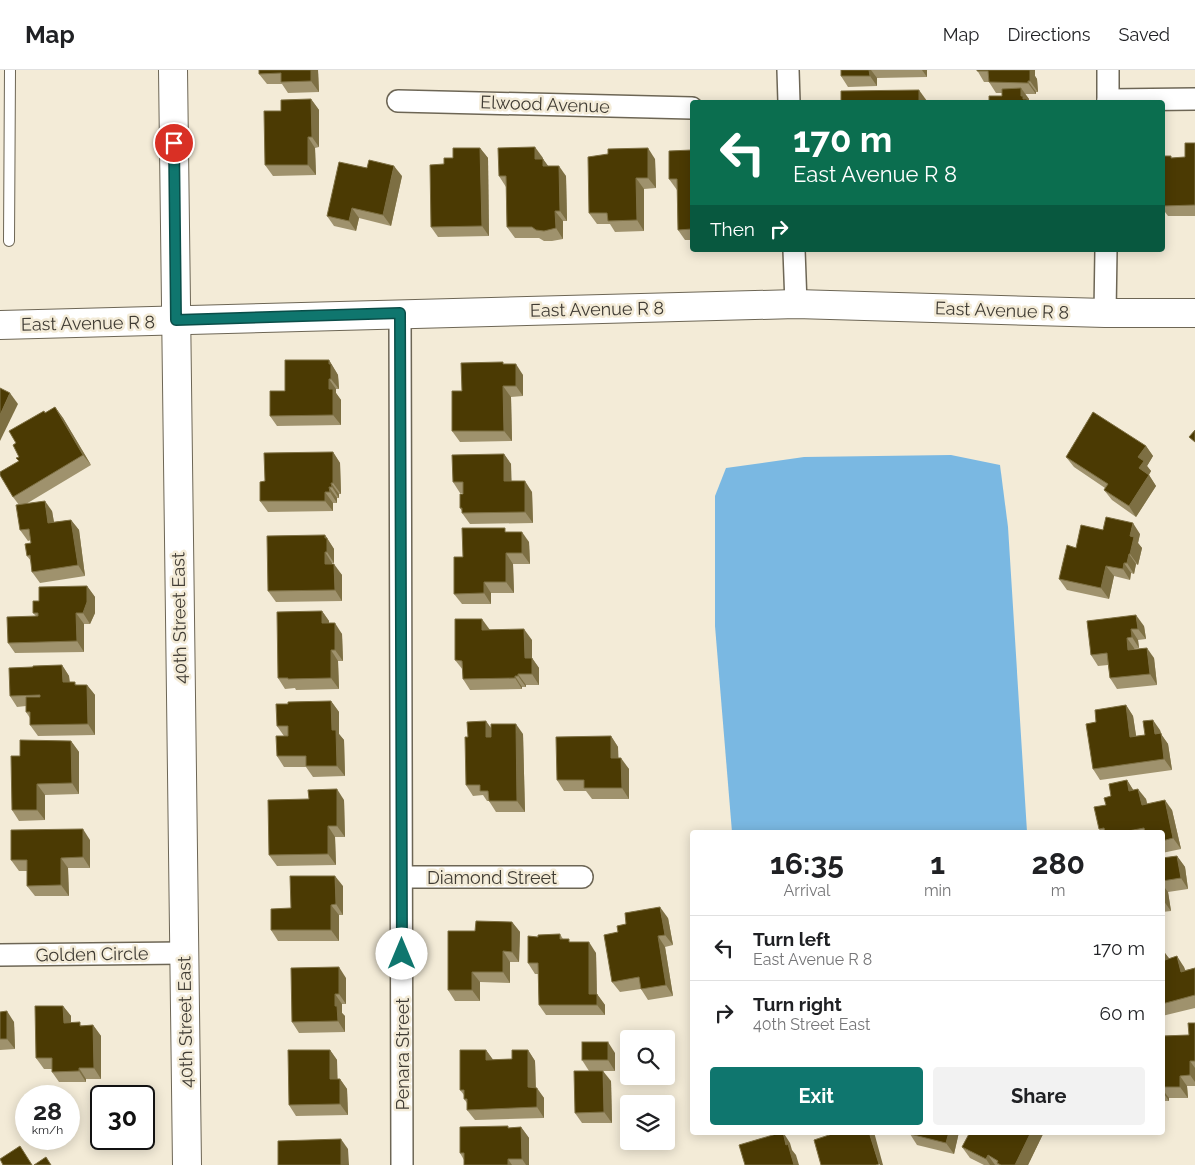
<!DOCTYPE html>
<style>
:root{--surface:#fff;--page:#f2f2f2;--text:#202124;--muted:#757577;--line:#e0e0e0;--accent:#0f766e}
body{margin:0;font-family:Raleway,sans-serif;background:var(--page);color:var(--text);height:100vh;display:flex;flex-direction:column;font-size:19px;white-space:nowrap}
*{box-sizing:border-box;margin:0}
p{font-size:16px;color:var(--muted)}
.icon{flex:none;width:28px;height:28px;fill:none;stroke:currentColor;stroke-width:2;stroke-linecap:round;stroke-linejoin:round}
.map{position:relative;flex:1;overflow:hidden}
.side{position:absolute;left:690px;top:760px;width:475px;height:305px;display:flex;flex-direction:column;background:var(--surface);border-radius:5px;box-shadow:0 2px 12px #0003}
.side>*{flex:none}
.top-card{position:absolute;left:690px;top:30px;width:475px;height:152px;border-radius:5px;box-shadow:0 2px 12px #0003;background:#0b6e4f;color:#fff;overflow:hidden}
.buttons{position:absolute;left:620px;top:960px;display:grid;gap:10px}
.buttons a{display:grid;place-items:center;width:55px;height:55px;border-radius:5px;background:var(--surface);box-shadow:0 2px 12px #0003;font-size:25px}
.speed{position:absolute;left:15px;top:1015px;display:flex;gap:10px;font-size:25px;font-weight:700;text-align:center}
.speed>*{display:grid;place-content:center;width:65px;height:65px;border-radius:50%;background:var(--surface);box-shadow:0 2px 12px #0003;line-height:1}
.speed small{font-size:12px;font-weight:400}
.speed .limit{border:2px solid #111;border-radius:8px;background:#fff;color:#111}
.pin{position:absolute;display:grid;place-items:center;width:42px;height:42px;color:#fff;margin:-21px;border:2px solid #fff;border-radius:50%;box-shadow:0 1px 5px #0007}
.me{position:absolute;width:55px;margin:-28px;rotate:0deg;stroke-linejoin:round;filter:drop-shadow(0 0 4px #0008)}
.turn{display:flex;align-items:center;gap:18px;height:105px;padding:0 20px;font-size:22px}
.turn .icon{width:65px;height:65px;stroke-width:2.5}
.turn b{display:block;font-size:35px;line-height:42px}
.then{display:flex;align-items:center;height:48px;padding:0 20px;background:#0003;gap:10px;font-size:19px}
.eta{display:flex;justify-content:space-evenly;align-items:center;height:85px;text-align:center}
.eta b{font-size:30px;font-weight:700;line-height:35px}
.button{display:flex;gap:10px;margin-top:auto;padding:10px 20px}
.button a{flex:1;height:58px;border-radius:5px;background:var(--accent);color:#fff;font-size:20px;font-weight:700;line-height:58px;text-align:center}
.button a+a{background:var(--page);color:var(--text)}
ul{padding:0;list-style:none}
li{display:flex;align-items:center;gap:15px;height:65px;padding:0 20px;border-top:1px solid var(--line)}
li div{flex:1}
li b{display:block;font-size:19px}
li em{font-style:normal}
header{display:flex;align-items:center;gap:30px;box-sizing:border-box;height:70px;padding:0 25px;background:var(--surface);border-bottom:1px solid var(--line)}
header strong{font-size:24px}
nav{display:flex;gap:28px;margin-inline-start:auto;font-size:18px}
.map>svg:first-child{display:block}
.water{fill:#7ab8e2}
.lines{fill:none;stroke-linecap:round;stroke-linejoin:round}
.lane-casing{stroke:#6d6655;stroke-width:12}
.street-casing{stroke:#6d6655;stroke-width:24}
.secondary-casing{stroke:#6d6655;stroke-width:30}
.lane{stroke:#fff;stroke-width:10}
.street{stroke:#fff;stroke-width:21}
.secondary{stroke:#fff;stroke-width:28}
.wall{fill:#9f926d}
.shaded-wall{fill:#7d6f43}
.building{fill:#4b3a03;stroke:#7d6f43}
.route-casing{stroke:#0a4d48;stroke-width:12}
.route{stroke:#0f766e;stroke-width:9}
.labels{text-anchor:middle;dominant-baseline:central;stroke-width:5;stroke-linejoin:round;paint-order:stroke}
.street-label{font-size:18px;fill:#403c34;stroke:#f3ebd7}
</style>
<header>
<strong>Map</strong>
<nav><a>Map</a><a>Directions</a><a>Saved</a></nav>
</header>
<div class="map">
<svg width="1195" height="1095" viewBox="0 0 1195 1095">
<rect width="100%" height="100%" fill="#f3ebd7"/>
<polygon class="water" points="951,385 1000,395 1008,457 1027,762 732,762 715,556 715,426 726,398 804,387"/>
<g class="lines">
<g class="lane-casing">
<polyline id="lane" points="9,171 10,0"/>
</g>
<g class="street-casing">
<g id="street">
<polyline points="788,0 789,32"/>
<polyline points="1108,0 1108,32"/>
<polyline points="1108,30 1195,29"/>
<polyline points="398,31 692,38"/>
<polyline points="794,180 796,234"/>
<polyline points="400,243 402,1095"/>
<polyline points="1105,243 1106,180"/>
<polyline points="402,807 582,807"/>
<polyline points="0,885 183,883"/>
</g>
</g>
<g class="secondary-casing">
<g id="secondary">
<polyline points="173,0 187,1095"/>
<polyline points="0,255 796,234 1105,243 1195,243"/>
</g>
</g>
<use href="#lane" class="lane"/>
<use href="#street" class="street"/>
<use href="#secondary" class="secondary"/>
</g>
<g class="wall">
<polygon points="318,0 319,22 288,23 282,14 267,14 259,4"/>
<polygon points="841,0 927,0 927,7 877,8 877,16 848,17 841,6"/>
<polygon points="977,0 1035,6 1037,9 1038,22 1036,22 1036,24 1025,24 1029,29 1029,32 1002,26 1002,23 996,23 989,12 984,12"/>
<polygon points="311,29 319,40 319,77 315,78 316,105 273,106 265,95 281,41"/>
<polygon points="1195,73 1195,146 1168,146 1162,138 1162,86 1173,88 1185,87"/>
<polygon points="480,78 488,88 489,166 438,167 431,157 444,94 453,88"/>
<polygon points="692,80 692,170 685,170 678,160 677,120 669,109"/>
<polygon points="543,88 543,89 548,96 566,106 567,151 563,151 563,169 552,171 544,171 539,168 515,168 507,157 506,117 499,106"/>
<polygon points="655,89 656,118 644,119 644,161 615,162 610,154 597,154 589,143"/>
<polygon points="402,106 391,156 359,148 356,161 334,156 327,146"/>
<polygon points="329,290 338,305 339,319 336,319 336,323 341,330 341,355 277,356 270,346"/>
<polygon points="505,294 523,305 523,326 511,327 512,371 460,372 452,361"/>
<polygon points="55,337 63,348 91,395 26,434 52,441 54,452 71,450 79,460 85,506 40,513 32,502 31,491 27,486 31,473 31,470 28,471 20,460 19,435 13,427 19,387 16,373 45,343"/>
<polygon points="1146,376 1153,386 1147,396 1151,401 1149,405 1156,416 1136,447 1112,430 1104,420 1105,418 1074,397 1066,387"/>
<polygon points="333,382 340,393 341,424 339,424 339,428 337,428 337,433 333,433 333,441 268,442 260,431 265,411"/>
<polygon points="504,384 511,394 511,411 532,422 533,453 470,454 462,443 462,441 460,438 463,423 460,423 453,412"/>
<polygon points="1103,460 1140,464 1138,473 1142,478 1138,495 1136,494 1134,504 1131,503 1130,510 1114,506 1109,529 1067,520 1059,509 1076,478"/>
<polygon points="508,462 529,472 530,494 513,494 514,523 491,523 491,534 462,534 454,524 463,487"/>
<polygon points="325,465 334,479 334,493 332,493 332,494 342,505 342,531 276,532 268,521"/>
<polygon points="87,516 95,527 95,543 90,554 84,554 84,582 15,583 8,573 36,546 33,543 39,531"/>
<polygon points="322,541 329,551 329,553 342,564 343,591 338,591 339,619 296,620 295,618 285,619 278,608"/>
<polygon points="1087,551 1144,556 1146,569 1138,570 1139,578 1134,579 1154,588 1157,615 1117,619 1110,608 1108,595 1098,596 1091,585"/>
<polygon points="490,560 532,570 532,588 539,598 539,615 526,615 526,617 522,617 522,619 470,620 463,609 463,600 455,590"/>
<polygon points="62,595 69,606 70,612 77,615 87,615 95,625 95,665 38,666 30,655 30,648 26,642 26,636 17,637 10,626 33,597"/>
<polygon points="331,631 339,642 339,664 344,670 345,706 313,707 306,697 284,697 277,686 284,666 277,656"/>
<polygon points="1126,635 1133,646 1136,666 1145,665 1160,660 1161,664 1168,674 1172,700 1100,710 1093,699 1096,652"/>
<polygon points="491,659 523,664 525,742 496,742 489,731 487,731 483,725 473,726 466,715 468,667"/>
<polygon points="611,666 618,677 618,688 629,699 629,729 592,729 586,721 564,721 557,710"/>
<polygon points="71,671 79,682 79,724 45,725 45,750 19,751 12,740 20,686"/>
<polygon points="1127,710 1133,720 1146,729 1147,734 1172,740 1181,779 1162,783 1162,762 1102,762 1099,759 1106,735 1111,726"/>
<polygon points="344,730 345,767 335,767 336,795 277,796 269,785"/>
<polygon points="90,770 90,798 68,798 69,826 35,826 27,816 27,801 19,801 11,790"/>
<polygon points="1177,786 1185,797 1188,819 1168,822 1171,841 1162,842 1162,788"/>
<polygon points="343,816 343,845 339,845 339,871 278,871 271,860 291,838"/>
<polygon points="668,848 673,875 665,877 673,926 648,930 641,919 620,922 612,912 618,862"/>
<polygon points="512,852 520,862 519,892 510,892 510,913 480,912 480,931 455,931 448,920 475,861"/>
<polygon points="560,864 563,869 596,883 597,924 605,935 605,945 546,945 539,935 538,904 535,904 528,893 538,867"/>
<polygon points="1162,880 1169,888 1184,897 1185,900 1195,898 1195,938 1162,946"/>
<polygon points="346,908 346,934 342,934 342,943 345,946 345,962 299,963 292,952"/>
<polygon points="63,936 71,946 71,952 83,956 93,955 101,966 101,1009 86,1009 86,1012 59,1012 52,1002 52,999 44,999 36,988"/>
<polygon points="0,942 14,952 15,979 0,980"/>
<polygon points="1195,953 1195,1016 1187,1016 1188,1028 1169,1028 1169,1031 1162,1031 1162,966 1189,965"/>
<polygon points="330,980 337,990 337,1009 340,1009 347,1019 348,1045 296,1046 289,1035"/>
<polygon points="486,980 493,990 512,989 528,980 535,991 536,1018 544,1028 544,1048 475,1050 467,1040 467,1033 464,1029 464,1025 460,1020"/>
<polygon points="615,983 615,1001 589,1001 582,990"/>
<polygon points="611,1011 612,1053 582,1053 575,1043"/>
<polygon points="521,1057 529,1068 529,1095 464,1095 464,1090 460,1083 509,1058"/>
<polygon points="959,1062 954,1084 917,1075 910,1064"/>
<polygon points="970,1062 1044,1062 1028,1095 984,1095 970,1088 962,1077"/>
</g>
<g class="shaded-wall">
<polygon points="311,0 318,0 319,22 311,11"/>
<polygon points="869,0 871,0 877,8 877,16 870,6"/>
<polygon points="922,0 927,0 927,7"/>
<polygon points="1029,0 1035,0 1035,6 1037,9 1038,22 1030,11"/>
<polygon points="1028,11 1036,22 1036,24 1028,13"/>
<polygon points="1021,18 1029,29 1029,32 1025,32 1021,26"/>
<polygon points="919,20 927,31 927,32 919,32"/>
<polygon points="311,29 319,40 319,77 312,67"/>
<polygon points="308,67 315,78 316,105 308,95"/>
<polygon points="535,77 543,88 543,100 535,89"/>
<polygon points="480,78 488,88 489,166 482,156"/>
<polygon points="648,78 655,89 656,118 648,108"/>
<polygon points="543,89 551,100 543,96"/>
<polygon points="394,96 402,106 391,156 383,145"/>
<polygon points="559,96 566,106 567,151 560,141"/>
<polygon points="636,108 644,119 644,161 637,150"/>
<polygon points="352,138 359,148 356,161 349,151"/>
<polygon points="555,141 563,151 563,169 556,158"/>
<polygon points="329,290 338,305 339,319 331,309"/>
<polygon points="516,294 523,305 523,326 516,316"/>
<polygon points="329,309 336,319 336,323 341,330 341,355 333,345 329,319"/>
<polygon points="503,316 511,327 512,371 504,361"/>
<polygon points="10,323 18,334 0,371 0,345"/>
<polygon points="55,337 63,348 91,395 83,385"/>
<polygon points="1146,376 1153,386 1147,396 1151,401 1146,409 1139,398 1138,387"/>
<polygon points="333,382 340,393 341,424 333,413"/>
<polygon points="504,384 511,394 512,422 504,411"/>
<polygon points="1149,405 1156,416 1136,447 1129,436"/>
<polygon points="525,411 532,422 533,453 525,442"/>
<polygon points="331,413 339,424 339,428 332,417"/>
<polygon points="329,417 337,428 337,433 330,422"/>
<polygon points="325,422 333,433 333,441 325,431"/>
<polygon points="45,431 52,441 56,464 48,453"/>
<polygon points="71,450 79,460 85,506 78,495"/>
<polygon points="1133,453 1140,464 1138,473 1142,478 1138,495 1130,484 1130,466"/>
<polygon points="522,462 529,472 530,494 522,483"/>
<polygon points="325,465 334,479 334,493 327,482"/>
<polygon points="325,482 332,493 333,505 325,494"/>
<polygon points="506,483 513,494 514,523 506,512"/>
<polygon points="1129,484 1136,494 1134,504 1127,493"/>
<polygon points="1124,493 1131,503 1130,510 1123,499"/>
<polygon points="334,494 342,505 342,531 335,520"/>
<polygon points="1106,496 1114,506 1109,529 1101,518"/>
<polygon points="484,512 491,523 491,534 484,523"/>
<polygon points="87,516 95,527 95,543 90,554 83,543"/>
<polygon points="322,541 329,551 329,564 322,553"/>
<polygon points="76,543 84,554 84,582 77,571"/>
<polygon points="1136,545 1144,556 1146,569 1138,559"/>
<polygon points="482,549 490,560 482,560"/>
<polygon points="335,553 342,564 343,591 335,580"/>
<polygon points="524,559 532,570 532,588 539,598 539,615 532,604 525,588"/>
<polygon points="1131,559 1138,570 1139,578 1132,567"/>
<polygon points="1127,568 1134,578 1136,590 1128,580"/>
<polygon points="1147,578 1154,588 1157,615 1150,604"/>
<polygon points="331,580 338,591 339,619 331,608"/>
<polygon points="62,595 69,606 70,623 63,612"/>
<polygon points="518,604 526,615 526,617 518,606"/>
<polygon points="515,606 522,617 522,619 515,608"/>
<polygon points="87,615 95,625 95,665 88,654"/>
<polygon points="331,631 339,642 339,664 344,670 345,706 337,696 332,660"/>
<polygon points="1126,635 1133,646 1138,678 1130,667"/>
<polygon points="1153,650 1160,660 1161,664 1168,674 1172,700 1164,689 1155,664"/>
<polygon points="486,651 494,662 494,678 486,667"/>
<polygon points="516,654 523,664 525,742 517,731"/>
<polygon points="611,666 618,677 619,699 611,688"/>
<polygon points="71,671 79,682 79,724 72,713"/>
<polygon points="621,688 629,699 629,729 622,718"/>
<polygon points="1127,710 1134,721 1129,721"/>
<polygon points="37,714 45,725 45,750 37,740"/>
<polygon points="337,719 344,730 345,767 337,756"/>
<polygon points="1138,719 1146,729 1150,746 1142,735"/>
<polygon points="1165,730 1172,740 1181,779 1173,768"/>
<polygon points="328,756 335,767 336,795 328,784"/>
<polygon points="83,759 90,770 90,798 83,787"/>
<polygon points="1177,786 1185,797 1188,819 1181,808"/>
<polygon points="61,788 68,798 69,826 61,815"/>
<polygon points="335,806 343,816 343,845 336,834"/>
<polygon points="1162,814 1168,822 1171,841 1163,830"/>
<polygon points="331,835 339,845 339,871 331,860"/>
<polygon points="660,837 668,848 673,875 665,865"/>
<polygon points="512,852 520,862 519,892 512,882"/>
<polygon points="658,866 665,877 673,926 666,915"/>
<polygon points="589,872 596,883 597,935 589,924"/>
<polygon points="1163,880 1170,890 1165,890"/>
<polygon points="503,881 510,892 510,913 503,902"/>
<polygon points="1177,886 1184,897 1189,912 1181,902"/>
<polygon points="339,897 346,908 346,934 339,924"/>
<polygon points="472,902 480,912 480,931 472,920"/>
<polygon points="335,924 342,934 342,943 345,946 345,962 338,951 335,936"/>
<polygon points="597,924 605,935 605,945 597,935"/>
<polygon points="63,936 71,946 71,963 64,953"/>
<polygon points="7,941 14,952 15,979 7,969"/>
<polygon points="93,955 101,966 101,1009 94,998"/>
<polygon points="608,972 615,983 615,1001 608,990"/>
<polygon points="330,980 337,990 338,1020 330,1009"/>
<polygon points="486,980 494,991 486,990"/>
<polygon points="528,980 535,991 536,1028 528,1017"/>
<polygon points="1190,991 1195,998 1195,1012 1190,1005"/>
<polygon points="79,998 86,1009 86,1012 79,1001"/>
<polygon points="603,1001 611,1011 612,1053 604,1042"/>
<polygon points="1180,1006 1187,1016 1188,1028 1180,1017"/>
<polygon points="340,1009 347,1019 348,1045 340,1034"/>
<polygon points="537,1018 544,1028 544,1048 537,1037"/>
<polygon points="1162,1019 1169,1028 1169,1031 1162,1021"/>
<polygon points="521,1057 529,1068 529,1095 526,1095 522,1089"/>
<polygon points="783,1062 790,1073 792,1080 796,1085 799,1095 794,1095 786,1075"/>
<polygon points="869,1062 874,1062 883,1095 880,1095 879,1094"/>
<polygon points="949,1062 959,1062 954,1084 946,1073"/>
<polygon points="1031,1062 1044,1062 1028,1095 1015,1095"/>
<polygon points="341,1069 348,1079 349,1095 341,1095"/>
<polygon points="988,1085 995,1095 990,1095 986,1089"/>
<polygon points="508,1089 512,1095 508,1095"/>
</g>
<g class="building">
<polygon points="259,0 311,0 311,11 281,12 281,3 259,4"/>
<polygon points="841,0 869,0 870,6 841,6"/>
<polygon points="977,0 1030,0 1030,11 1028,11 1028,13 989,12 988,1 977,1"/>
<polygon points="1021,18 1021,26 1023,26 1023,29 1027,29 1027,32 989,32 989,26 1002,26 1002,19"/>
<polygon points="919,20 919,32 841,32 841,21"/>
<polygon points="311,29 312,67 308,67 308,95 265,95 264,41 281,41 281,30"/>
<polygon points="1185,73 1195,73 1195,135 1162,136 1162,86 1171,86 1171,88 1185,87"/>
<polygon points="535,77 535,89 543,89 543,96 559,96 560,141 555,141 556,158 544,161 536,160 532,157 507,157 506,106 499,106 498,78"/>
<polygon points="453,78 480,78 482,156 431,157 430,95 444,94 444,88 453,88"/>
<polygon points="648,78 648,108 636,108 637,150 608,151 607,143 589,143 588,87 608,84 608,79"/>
<polygon points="692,80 692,159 678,160 677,109 669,109 669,81"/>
<polygon points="369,90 394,96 383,145 352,138 349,151 327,146 339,92 367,98"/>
<polygon points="285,290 329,290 329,294 331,294 331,309 329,309 329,319 333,319 333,345 270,346 270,321 285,321"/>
<polygon points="503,292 503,294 516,294 516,316 503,316 504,361 452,361 452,321 462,321 461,293"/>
<polygon points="0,318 10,323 0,345"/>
<polygon points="55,337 83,385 13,427 0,405 0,402 19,391 16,388 19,387 13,375 16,373 9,361 44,341 45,343"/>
<polygon points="1093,342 1146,376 1138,387 1144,391 1139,398 1149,405 1129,436 1104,420 1108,414 1066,387"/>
<polygon points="1195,360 1195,372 1189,367"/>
<polygon points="333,382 333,413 331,413 332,417 329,417 330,422 325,422 325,431 260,431 260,412 265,411 264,383"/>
<polygon points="504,384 504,411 525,411 525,442 462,443 462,438 460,438 460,424 463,424 463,412 453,412 452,385"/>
<polygon points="45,431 48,453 71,450 78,495 32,502 30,485 27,486 25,474 31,473 29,459 20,460 16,435"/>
<polygon points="1106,447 1133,453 1130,466 1134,467 1130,484 1129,484 1127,493 1124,493 1123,499 1106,496 1101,518 1059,509 1067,475 1076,478 1081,455 1103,460"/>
<polygon points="462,458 505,458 505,462 522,462 522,483 506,483 506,512 484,512 484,523 454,524 454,487 463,487"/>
<polygon points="325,465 325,468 327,468 327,482 325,482 325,494 334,494 335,520 268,521 267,466"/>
<polygon points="87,516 87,532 83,543 76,543 77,571 8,573 7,547 38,546 38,543 33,543 33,531 39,531 39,517"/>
<polygon points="322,541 322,553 335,553 335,580 331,580 331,608 288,609 288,608 278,608 277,542"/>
<polygon points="1136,545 1138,559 1131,559 1132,567 1127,568 1128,580 1147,578 1150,604 1110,608 1107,583 1091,585 1087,551"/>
<polygon points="455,549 482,549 482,560 524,559 525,588 532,588 532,604 518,604 518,606 515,606 515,608 463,609 462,591 455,590"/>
<polygon points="62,595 63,612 75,612 75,615 87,615 88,654 30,655 30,642 26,642 26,627 40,627 40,625 10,626 9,598 33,597 33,596"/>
<polygon points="331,631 332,660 336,660 337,696 306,696 306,686 277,686 276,666 288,666 288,656 277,656 276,634 288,634 288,632"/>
<polygon points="1126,635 1130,667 1145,665 1143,651 1153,650 1155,664 1161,663 1164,689 1093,699 1086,654 1096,652 1095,640"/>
<polygon points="486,651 486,667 491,667 491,654 516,654 517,731 489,731 488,721 480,721 480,715 466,715 465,667 468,667 467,652"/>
<polygon points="611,666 611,688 621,688 622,718 584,718 584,710 557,710 556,667"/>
<polygon points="20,670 71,671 72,713 37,714 37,740 12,740 11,686 20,686"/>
<polygon points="1127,710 1129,721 1138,719 1142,735 1165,730 1173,768 1162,771 1162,762 1145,762 1144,758 1123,762 1105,762 1104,758 1099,759 1094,737 1106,735 1104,728 1111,726 1109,714"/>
<polygon points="337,719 337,756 328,756 328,784 269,785 268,730 309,729 308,720"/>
<polygon points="83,759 83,787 61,788 61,815 27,816 27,790 11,790 11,760"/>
<polygon points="1177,786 1181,808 1162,811 1162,788"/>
<polygon points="290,806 335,806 336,834 331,835 331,860 271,860 271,839 291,838"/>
<polygon points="660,837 665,865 658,866 666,915 641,919 639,907 612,912 604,865 618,862 617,856 626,854 625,843"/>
<polygon points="476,851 512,852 512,882 503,881 503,902 472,902 472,920 448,920 448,861 475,861"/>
<polygon points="560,864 560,869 569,869 569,872 589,872 589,924 597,924 597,935 539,935 538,893 528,893 528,866 538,867 538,865"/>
<polygon points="1162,880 1165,890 1177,886 1181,902 1195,898 1195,925 1162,934"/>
<polygon points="339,897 339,924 335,924 335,936 337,936 338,951 292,952 291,898"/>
<polygon points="35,936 63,936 64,953 80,952 80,956 93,955 94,998 79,998 79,1001 52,1002 52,988 36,988"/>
<polygon points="7,941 7,969 0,969 0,942"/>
<polygon points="1188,953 1195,953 1195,991 1190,991 1190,1005 1180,1006 1180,1017 1162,1017 1162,966 1189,965"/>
<rect x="582" y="972" width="26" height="18"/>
<polygon points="288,980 330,980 330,1009 340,1009 340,1034 289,1035"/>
<polygon points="460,980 486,980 486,990 512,989 512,980 528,980 528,1017 537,1018 537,1037 467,1040 467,1029 464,1029 464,1020 460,1020"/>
<polygon points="574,1001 603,1001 604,1042 575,1043"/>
<polygon points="508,1056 508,1058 521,1057 522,1089 508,1089 508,1095 464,1095 464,1083 460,1083 460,1057"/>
<polygon points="783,1062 786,1075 788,1074 794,1095 745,1095 739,1075"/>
<polygon points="838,1062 869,1062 879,1094 876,1095 821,1095 814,1070"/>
<polygon points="910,1062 949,1062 946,1073 910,1064"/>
<polygon points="970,1062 1031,1062 1015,1095 1001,1095 997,1093 998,1091 988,1085 986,1089 962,1077"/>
<polygon points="341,1069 341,1095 278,1095 278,1071"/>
<polygon points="20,1076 32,1095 3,1095 0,1089"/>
<polygon points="46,1087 51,1095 34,1095"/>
</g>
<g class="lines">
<g class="route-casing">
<polyline id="route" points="174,73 176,250 400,243 402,884"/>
</g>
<use href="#route" class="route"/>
</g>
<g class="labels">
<g class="street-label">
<text transform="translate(545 34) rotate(2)">Elwood Avenue</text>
<text transform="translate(597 239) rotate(-1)">East Avenue R 8</text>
<text transform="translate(1002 240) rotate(2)">East Avenue R 8</text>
<text transform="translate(88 253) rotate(-1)">East Avenue R 8</text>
<text transform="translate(179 548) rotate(-91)">40th Street East</text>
<text x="492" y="807">Diamond Street</text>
<text transform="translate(92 884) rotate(-1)">Golden Circle</text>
<text transform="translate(185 952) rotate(-91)">40th Street East</text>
<text transform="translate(402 984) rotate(-90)">Penara Street</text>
</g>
</g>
</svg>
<div class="buttons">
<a><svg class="icon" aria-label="search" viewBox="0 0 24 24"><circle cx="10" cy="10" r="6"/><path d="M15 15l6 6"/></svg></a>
<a><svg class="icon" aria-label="layers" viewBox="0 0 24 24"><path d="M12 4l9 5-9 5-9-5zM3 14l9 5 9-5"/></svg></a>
</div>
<div class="speed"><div>28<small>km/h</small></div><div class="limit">30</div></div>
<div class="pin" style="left:174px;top:73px;background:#d93025"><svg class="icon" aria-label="arrive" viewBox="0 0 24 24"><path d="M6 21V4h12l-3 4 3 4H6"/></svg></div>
<svg class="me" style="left:402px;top:884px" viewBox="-20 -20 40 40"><circle r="19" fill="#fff"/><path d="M0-13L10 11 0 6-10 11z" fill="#0f766e"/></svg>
<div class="top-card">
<div class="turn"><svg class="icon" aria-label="left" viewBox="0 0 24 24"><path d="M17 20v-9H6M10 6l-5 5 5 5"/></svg><div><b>170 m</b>East Avenue R 8</div></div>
<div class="then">Then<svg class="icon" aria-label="right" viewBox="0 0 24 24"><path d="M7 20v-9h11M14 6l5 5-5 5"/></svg></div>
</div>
<section class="side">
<div class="eta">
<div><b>16:35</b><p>Arrival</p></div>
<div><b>1</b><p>min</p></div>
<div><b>280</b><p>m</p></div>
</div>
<ul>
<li><svg class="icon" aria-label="left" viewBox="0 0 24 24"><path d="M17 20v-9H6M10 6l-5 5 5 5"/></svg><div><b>Turn left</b><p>East Avenue R 8</p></div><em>170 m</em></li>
<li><svg class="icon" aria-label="right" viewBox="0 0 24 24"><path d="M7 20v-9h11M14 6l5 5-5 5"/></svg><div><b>Turn right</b><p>40th Street East</p></div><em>60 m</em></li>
</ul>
<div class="button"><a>Exit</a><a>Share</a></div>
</section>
</div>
